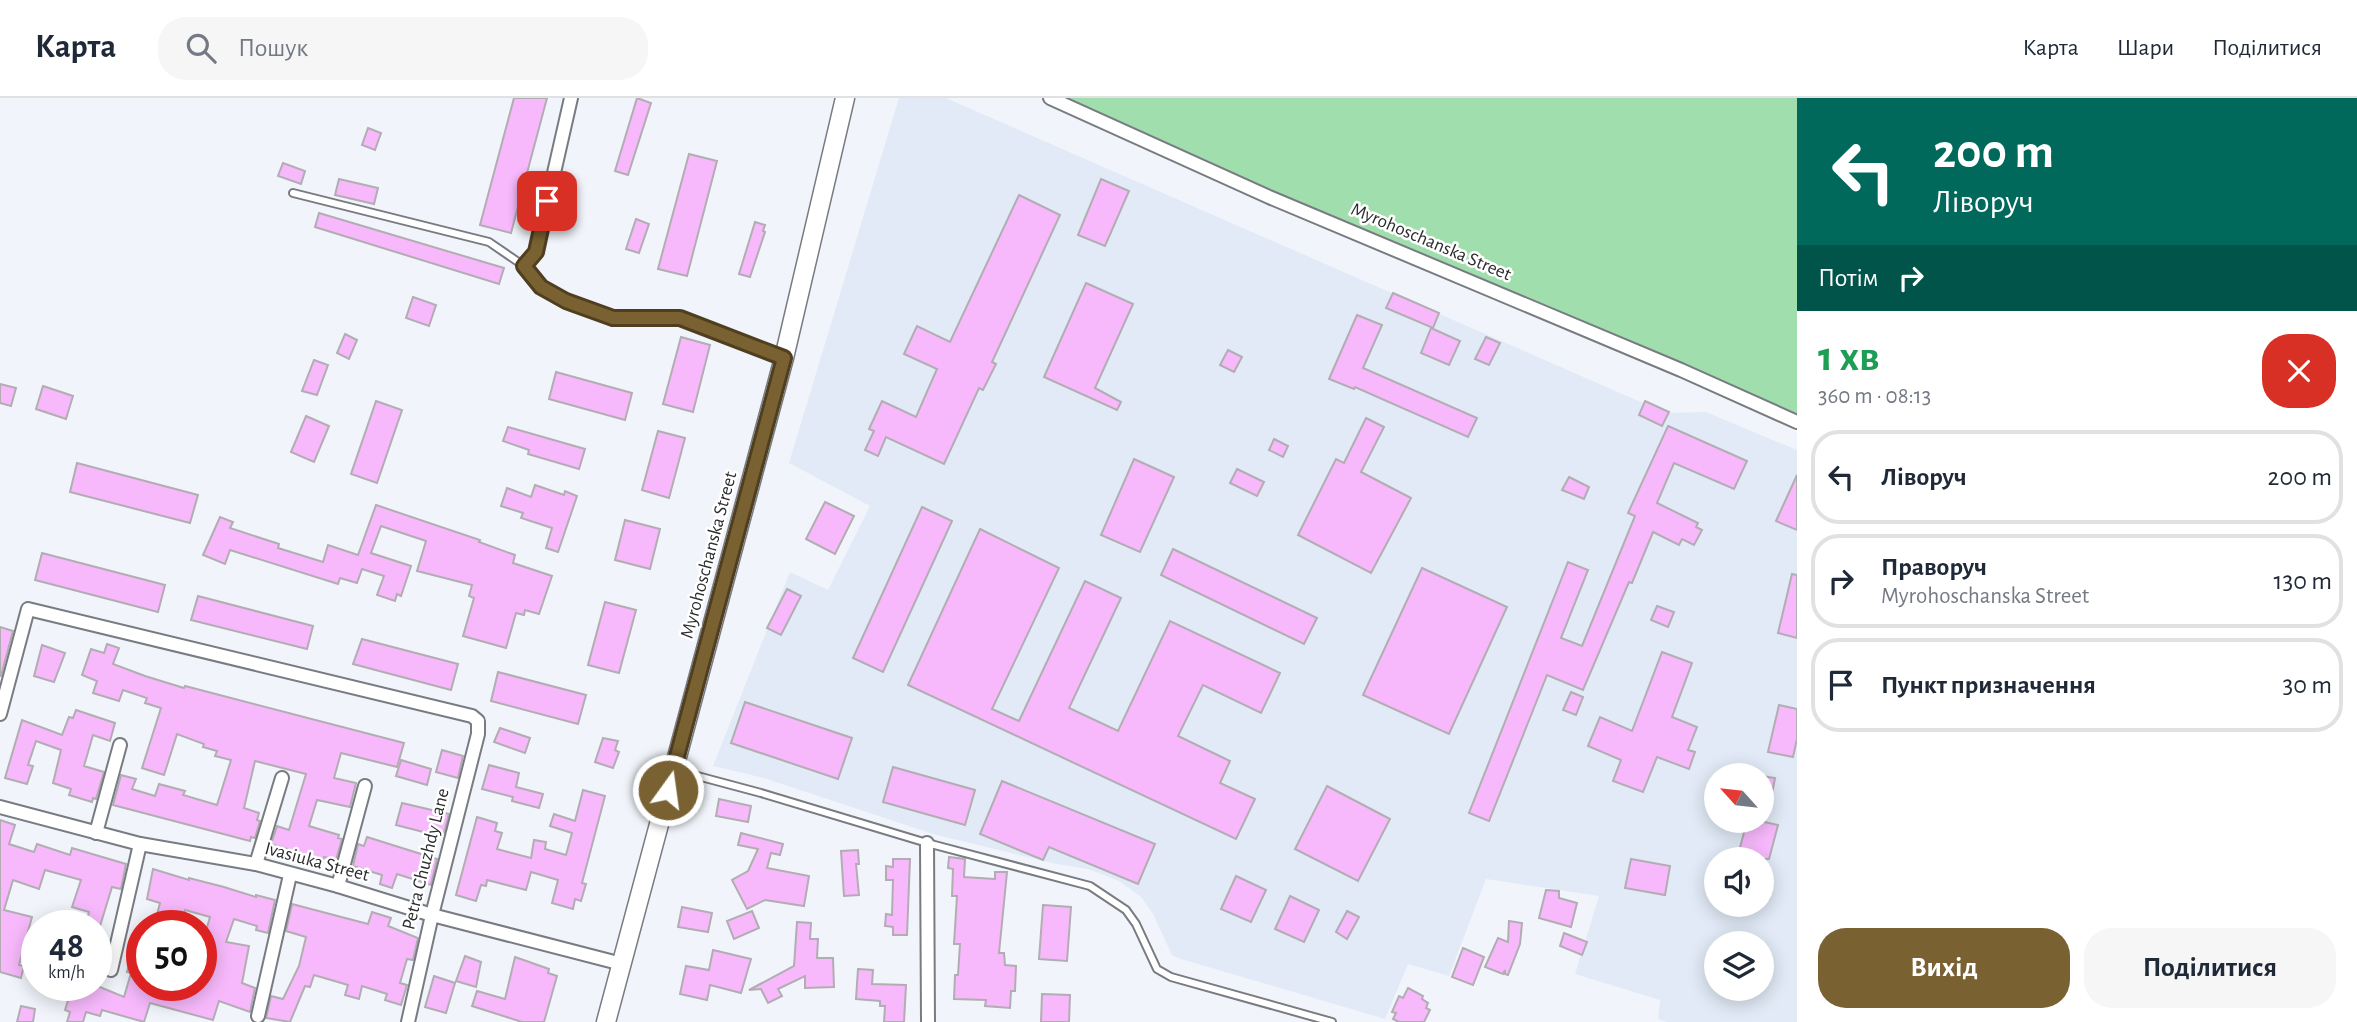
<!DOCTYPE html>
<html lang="uk">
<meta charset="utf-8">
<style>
:root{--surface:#fff;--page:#f6f6f7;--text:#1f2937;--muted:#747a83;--line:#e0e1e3;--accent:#796131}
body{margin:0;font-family:"Alegreya Sans",sans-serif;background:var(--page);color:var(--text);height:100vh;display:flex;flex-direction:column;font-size:26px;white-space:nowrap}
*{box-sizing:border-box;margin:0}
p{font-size:23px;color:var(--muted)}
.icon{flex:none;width:38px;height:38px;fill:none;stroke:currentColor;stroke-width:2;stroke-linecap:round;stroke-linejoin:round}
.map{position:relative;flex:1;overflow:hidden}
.drawer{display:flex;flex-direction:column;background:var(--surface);width:560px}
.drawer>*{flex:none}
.banner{background:#00695c;color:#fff;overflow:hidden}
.needle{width:46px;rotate:297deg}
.buttons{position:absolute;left:1704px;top:665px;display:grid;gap:14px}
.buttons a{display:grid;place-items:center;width:70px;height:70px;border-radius:50%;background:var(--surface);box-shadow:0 4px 18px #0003;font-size:35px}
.speed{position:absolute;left:21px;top:812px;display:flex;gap:14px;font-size:35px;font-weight:700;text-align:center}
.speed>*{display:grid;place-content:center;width:91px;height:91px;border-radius:50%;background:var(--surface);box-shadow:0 4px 18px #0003;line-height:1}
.speed small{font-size:18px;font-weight:400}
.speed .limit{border:10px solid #d22;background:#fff;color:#111}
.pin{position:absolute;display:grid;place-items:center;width:60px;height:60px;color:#fff;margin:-30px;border-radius:14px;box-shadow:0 4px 10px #0006}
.me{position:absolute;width:77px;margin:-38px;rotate:14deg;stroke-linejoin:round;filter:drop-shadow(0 0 5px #0008)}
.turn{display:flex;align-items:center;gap:24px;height:147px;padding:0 21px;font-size:32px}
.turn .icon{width:91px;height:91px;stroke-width:2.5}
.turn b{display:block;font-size:49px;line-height:60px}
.then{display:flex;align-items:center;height:66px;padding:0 21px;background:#0003;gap:14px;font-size:26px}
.round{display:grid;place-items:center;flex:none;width:74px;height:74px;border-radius:28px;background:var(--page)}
.head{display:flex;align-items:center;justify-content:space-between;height:119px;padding:0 21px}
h1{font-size:42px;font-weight:700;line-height:52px;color:#1e9e55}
.cta{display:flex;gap:14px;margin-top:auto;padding:14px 21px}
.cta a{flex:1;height:80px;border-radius:28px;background:var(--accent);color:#fff;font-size:28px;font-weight:700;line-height:80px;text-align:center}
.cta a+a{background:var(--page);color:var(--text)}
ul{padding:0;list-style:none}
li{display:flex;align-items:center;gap:21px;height:94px;margin:0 14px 10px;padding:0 7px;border:4px solid var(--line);border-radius:28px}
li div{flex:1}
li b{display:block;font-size:26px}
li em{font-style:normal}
header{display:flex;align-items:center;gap:42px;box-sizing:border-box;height:98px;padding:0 35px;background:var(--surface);border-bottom:2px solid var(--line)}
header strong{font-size:33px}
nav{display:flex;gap:38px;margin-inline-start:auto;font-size:24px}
.search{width:490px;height:63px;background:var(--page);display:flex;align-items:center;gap:18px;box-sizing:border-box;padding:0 24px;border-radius:28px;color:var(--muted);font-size:26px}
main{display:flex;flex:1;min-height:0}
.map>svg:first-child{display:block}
.built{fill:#e1eaf6;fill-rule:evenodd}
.green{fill:#a0dead}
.building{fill:#f7b9fc;stroke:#b2adb2;stroke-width:2}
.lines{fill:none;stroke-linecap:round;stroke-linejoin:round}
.service-casing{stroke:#787c81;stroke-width:10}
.minor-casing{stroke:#787c81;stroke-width:16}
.secondary-casing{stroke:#787c81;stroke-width:21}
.service{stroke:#fff;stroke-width:6}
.minor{stroke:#fff;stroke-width:12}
.secondary{stroke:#fff;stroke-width:18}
.route-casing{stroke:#4f3f20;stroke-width:18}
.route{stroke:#796131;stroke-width:12}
.labels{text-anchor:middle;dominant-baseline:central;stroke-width:5;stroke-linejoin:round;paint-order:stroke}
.street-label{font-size:19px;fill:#2b2c2e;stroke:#fff}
</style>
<header>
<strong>Карта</strong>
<div class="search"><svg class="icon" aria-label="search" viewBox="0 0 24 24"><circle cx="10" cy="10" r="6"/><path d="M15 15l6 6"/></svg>Пошук</div>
<nav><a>Карта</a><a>Шари</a><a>Поділитися</a></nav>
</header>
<main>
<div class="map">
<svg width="1797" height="924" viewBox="0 0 1797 924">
<rect width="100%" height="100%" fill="#f1f5fb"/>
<path class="built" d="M899,0H946L1666,315L1706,314L1797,352V924H1667L1658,921L1660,902L1575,876L1599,798L1486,781L1449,878L1408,866L1385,921L1178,860L1172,857L1153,816L1141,799L1119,783L1088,771L1056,766L933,736L764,680L713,668L790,474L828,492L870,408L789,365ZM1717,677H1762V723H1717ZM1717,761H1762V807H1717ZM1717,845H1762V891H1717Z"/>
<polygon class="green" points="1050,0 1797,0 1797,324"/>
<g class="building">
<polygon points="514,0 547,0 511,135 480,127"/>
<polygon points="637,0 651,5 628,77 615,73"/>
<polygon points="368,30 381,35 375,52 362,47"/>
<polygon points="689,56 717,63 687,178 658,171"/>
<polygon points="283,65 305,73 301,86 278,78"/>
<polygon points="339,81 378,90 374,106 335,97"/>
<polygon points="1101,81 1129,93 1105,148 1078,137"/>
<polygon points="1019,97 1060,117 992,264 996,266 983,292 979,290 944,366 886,339 878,358 865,352 874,333 869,331 882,303 916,319 937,271 904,256 917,228 950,244"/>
<polygon points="319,115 504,170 499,186 315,129"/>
<polygon points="636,121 649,126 639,155 626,151"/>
<polygon points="755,124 765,127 763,133 765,134 750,179 739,176"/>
<polygon points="1086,185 1133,206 1095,290 1121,304 1117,312 1044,279"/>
<polygon points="1393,195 1439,215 1433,230 1386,210"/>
<polygon points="413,199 436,207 429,228 406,220"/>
<polygon points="1357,217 1382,227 1363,270 1477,320 1468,339 1355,289 1354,291 1329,281"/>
<polygon points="1431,230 1460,243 1449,267 1421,255"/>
<polygon points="345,236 357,242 349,261 337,255"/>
<polygon points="681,239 710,247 693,314 663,306"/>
<polygon points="1486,239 1500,245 1489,267 1475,261"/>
<polygon points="1228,252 1242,259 1234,274 1220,267"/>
<polygon points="314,262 328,267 317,297 302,293"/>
<polygon points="556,274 632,295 625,322 549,301"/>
<polygon points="0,286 16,290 11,308 0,305"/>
<polygon points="43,288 73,298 66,321 36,311"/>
<polygon points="376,303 402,312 377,385 351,376"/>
<polygon points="1645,303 1669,314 1662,328 1639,317"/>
<polygon points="306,318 329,328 314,364 291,354"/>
<polygon points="1366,320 1384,329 1361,374 1411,400 1371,475 1298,437 1336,361 1344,365"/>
<polygon points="1668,328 1747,363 1734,391 1674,365 1657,405 1698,425 1696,429 1702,432 1694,447 1682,441 1679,447 1653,434 1632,485 1629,484 1583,592 1547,577 1489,723 1469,715 1568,464 1588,472 1561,540 1582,548 1635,418 1628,415"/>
<polygon points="508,329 585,351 579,371 528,356 529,352 503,343"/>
<polygon points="658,333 685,340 669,400 642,392"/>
<polygon points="1274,341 1288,348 1283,359 1269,352"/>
<polygon points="1134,361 1174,379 1140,454 1101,437"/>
<polygon points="77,365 198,397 190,425 70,394"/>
<polygon points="1237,371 1264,384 1257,398 1230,385"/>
<polygon points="1797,377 1797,432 1776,423"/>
<polygon points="1569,379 1589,389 1584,401 1562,392"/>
<polygon points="535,387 564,397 565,393 577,398 558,454 546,450 552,430 521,420 523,415 501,408 507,390 531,399"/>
<polygon points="825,404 854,418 835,456 806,441"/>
<polygon points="376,407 480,442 479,444 515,457 513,465 552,478 539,516 525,512 524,517 516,515 506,550 463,538 474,500 469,498 472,487 417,473 426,443 381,428 371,455 411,468 401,498 397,496 395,503 377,497 384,478 362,471 357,485 340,480 338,486 230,452 225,466 203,457 220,419 233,424 230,430 279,446 278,450 323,464 328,447 358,457"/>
<polygon points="922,409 952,423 883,574 853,560"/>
<polygon points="625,422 660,431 650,471 615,462"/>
<polygon points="980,431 1059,470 992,611 1019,623 1085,483 1121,500 1069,610 1118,633 1170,523 1280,575 1261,615 1203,587 1178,638 1230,663 1220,685 1255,701 1236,741 908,587"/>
<polygon points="1173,451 1317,520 1304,546 1161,477"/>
<polygon points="42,455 165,487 158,514 35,482"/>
<polygon points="1422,470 1507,509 1449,636 1363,597"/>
<polygon points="1792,476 1797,477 1797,540 1778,535"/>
<polygon points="787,491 801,498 781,537 767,530"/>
<polygon points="198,498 313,528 307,551 191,522"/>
<polygon points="605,504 636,512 619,575 588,567"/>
<polygon points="1657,508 1674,514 1668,529 1651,522"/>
<polygon points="0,529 13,533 1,578 0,578"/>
<polygon points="362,541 458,566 451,592 353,566"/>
<polygon points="107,546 119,550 113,566 145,578 184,590 185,588 404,645 397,669 341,655 334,680 356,685 350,709 317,702 309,728 339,737 338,740 342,741 336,762 324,759 323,762 271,746 277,728 289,732 306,676 255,663 244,710 259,715 257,722 260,723 255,740 251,739 250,743 113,707 121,677 136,681 132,691 155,698 159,686 185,693 183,697 217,707 231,662 215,658 217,653 203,649 204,646 177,636 164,677 142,670 161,610 145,605 147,600 123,592 119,603 93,595 97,583 82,577 91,551 104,555"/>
<polygon points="42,547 65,555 54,584 34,578"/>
<polygon points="1662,554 1692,565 1672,619 1697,629 1688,652 1695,654 1689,671 1657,659 1643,694 1613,683 1621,662 1588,648 1600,619 1632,633"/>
<polygon points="498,574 586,597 578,626 491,603"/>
<polygon points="1571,594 1583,599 1576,617 1563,612"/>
<polygon points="745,604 852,640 838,681 731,645"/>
<polygon points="1779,607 1797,611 1797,641 1793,659 1768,654"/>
<polygon points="76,612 115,625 110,643 93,637 84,668 104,674 96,701 93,700 92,704 69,697 71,691 53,685 61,652 36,643 28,667 33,668 27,686 5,680 22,622 62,637 69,619 73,620"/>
<polygon points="500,630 530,640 525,655 494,644"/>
<polygon points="603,640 618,643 615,652 619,654 613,670 595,664"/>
<polygon points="442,652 463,658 458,680 436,674"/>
<polygon points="401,662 431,671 427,687 396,678"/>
<polygon points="489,667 519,675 516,689 543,696 539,710 512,703 513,699 482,691"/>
<polygon points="893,669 975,692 965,727 883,704"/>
<polygon points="1762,678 1775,680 1768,716 1762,715"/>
<polygon points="1002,683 1155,746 1138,786 1049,749 1043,762 980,736"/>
<polygon points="1327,688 1390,721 1358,783 1295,751"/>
<polygon points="583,692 605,698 582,785 586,786 581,803 575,801 573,811 552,805 558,782 531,774 526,792 487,782 486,788 481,787 476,803 456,797 477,719 497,725 495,733 502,735 497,751 531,760 534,742 546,744 545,751 566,757 572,735 550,728 554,716 575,723"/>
<polygon points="719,701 751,708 748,724 716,718"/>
<polygon points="402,705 449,716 443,739 396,727"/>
<polygon points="0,722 15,727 9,746 34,754 37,746 70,757 72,750 126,766 121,791 112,789 100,828 85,828 89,814 72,809 81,782 45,772 39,791 13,782 4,812 32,819 19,867 24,868 21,880 0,874"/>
<polygon points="1747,723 1760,723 1778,727 1769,761 1737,761"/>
<polygon points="741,735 783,746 780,757 771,755 767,770 809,778 804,808 765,802 747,811 732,782 748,773 758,751 738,747"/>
<polygon points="367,739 437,761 431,787 397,776 392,790 380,786 382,777 353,768 358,746 364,748"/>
<polygon points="858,752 859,766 856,766 859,797 844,798 841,753"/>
<polygon points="949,759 965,761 964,779 995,781 995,774 1007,774 999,855 1004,855 1005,867 1016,868 1015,893 1011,893 1010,910 985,908 986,902 954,901 955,877 958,877 960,846 954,846 957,798 952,798 953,771 948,770"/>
<polygon points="893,761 910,761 907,837 893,837 893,829 885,828 886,816 892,817 893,782 886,782 886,768 893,769"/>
<polygon points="1631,761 1670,768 1665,797 1625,790"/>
<polygon points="153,771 189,782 189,780 224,789 256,799 256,797 275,802 268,835 256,832 257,828 234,821 226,844 249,848 242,885 255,890 250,914 219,903 213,922 150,905 144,924 102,912 100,918 86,914 83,924 67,924 70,914 65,912 73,887 95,887 124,899 131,875 127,874 138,835 142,836 142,887 201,887 201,850 210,819 185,812 180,828 154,828 160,805 147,801"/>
<polygon points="1236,778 1266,792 1251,824 1221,811"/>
<polygon points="1546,792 1559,793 1559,800 1577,805 1571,829 1539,820"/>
<polygon points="1290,798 1319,812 1304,844 1275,831"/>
<polygon points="292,806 368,826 372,814 391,820 388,828 418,840 413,862 407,861 400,885 407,887 401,907 385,902 387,896 362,888 359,901 345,897 348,887 314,877 310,889 305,888 290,924 266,920 271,898 283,901 299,868 306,839 286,833"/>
<polygon points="1043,807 1071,809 1067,863 1039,861"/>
<polygon points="682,809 712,815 708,834 678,829"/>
<polygon points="752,813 759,830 734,841 727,823"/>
<polygon points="1347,813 1359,819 1347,841 1336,834"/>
<polygon points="1509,823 1522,825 1520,846 1508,877 1505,876 1505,872 1503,876 1485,869 1498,840 1508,844"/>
<polygon points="797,824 811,825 810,841 818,841 817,860 833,860 834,889 805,890 805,878 778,891 782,898 768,905 761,891 749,892 794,868"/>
<polygon points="1564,835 1587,844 1582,857 1560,848"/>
<polygon points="96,843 108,847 99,887 96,887"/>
<polygon points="1463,850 1484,859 1473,887 1452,879"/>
<polygon points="713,852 751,861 741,895 710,887 707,902 680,896 686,868 709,872"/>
<polygon points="465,858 481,864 476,889 456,883"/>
<polygon points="515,859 549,871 548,875 557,878 544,924 522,924 472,908 477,893 505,901"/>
<polygon points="858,871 873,872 872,886 906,887 904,924 884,924 885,908 880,908 880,903 856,901"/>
<polygon points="434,878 455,885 446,915 425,909"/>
<polygon points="1408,890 1423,898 1422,901 1428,905 1426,910 1430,912 1424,924 1399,924 1393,921 1396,915 1392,914 1399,898 1403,900"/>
<polygon points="1042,896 1070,897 1069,924 1041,924"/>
<polygon points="21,908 35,911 33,924 17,924"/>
</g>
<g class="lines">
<g class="service-casing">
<g id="service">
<polyline points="293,95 489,144 524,168 541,189 566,203 613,220 680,220 782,259"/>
<polyline points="675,672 761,695 927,745 1090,788 1126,812 1136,826 1157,871 1171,879 1332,924"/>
</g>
</g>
<g class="minor-casing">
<g id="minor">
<polyline points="1050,0 1269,99 1681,272 1797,324"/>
<polyline points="524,168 536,154 571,0"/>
<polyline points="0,616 28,511 472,618 478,623 478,636 432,817 408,924"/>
<polyline points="0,709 140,746 256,766 338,788 432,817 622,866"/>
<polyline points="96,735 120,647"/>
<polyline points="927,745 928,924"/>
<polyline points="256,766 282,680"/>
<polyline points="338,788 365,688"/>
<polyline points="111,872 140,746"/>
<polyline points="258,918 290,777"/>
</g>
</g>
<g class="secondary-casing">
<polyline id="secondary" points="606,924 784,260 845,0"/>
</g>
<use href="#service" class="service"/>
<use href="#minor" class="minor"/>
<use href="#secondary" class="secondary"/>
</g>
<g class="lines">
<g class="route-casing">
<polyline id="route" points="547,103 536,154 524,168 541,189 566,203 613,220 680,220 784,260 668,692"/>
</g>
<use href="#route" class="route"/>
</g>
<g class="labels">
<g class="street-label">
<text transform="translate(1431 144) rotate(23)">Myrohoschanska Street</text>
<text transform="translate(709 457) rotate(-75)">Myrohoschanska Street</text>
<text transform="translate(426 761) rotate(-76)">Petra Chuzhdy Lane</text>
<text transform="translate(317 764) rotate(15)">Ivasiuka Street</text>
</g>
</g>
</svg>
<div class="buttons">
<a><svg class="needle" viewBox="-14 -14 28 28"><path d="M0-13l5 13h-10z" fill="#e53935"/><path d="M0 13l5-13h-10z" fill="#747a83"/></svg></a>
<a><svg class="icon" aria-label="sound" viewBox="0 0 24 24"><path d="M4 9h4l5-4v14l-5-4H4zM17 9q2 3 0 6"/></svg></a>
<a><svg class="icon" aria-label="layers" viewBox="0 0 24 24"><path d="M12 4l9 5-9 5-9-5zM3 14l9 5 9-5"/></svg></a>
</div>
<div class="speed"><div>48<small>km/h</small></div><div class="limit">50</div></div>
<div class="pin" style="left:547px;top:103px;background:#d93025"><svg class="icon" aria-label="arrive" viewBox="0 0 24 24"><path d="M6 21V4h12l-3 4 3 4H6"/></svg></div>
<svg class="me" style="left:668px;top:692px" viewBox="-20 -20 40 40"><circle r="17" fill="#796131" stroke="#fff" stroke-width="3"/><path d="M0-11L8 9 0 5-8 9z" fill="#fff"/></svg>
</div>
<section class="drawer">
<div class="banner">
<div class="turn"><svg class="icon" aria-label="left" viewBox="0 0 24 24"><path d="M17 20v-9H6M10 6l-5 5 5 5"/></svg><div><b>200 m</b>Ліворуч</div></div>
<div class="then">Потім<svg class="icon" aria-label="right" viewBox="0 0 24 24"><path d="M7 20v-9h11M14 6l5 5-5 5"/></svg></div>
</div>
<div class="head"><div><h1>1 хв</h1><p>360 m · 08:13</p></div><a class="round" style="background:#d93025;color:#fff"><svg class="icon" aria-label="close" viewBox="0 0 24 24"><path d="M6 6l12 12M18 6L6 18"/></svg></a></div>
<ul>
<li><svg class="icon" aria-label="left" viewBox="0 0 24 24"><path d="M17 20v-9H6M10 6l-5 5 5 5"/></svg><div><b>Ліворуч</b></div><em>200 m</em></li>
<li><svg class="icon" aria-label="right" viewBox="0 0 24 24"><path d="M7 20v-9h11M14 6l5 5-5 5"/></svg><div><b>Праворуч</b><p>Myrohoschanska Street</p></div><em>130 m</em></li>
<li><svg class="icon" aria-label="arrive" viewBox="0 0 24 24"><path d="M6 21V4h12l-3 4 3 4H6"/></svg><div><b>Пункт призначення</b></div><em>30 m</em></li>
</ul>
<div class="cta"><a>Вихід</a><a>Поділитися</a></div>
</section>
</main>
